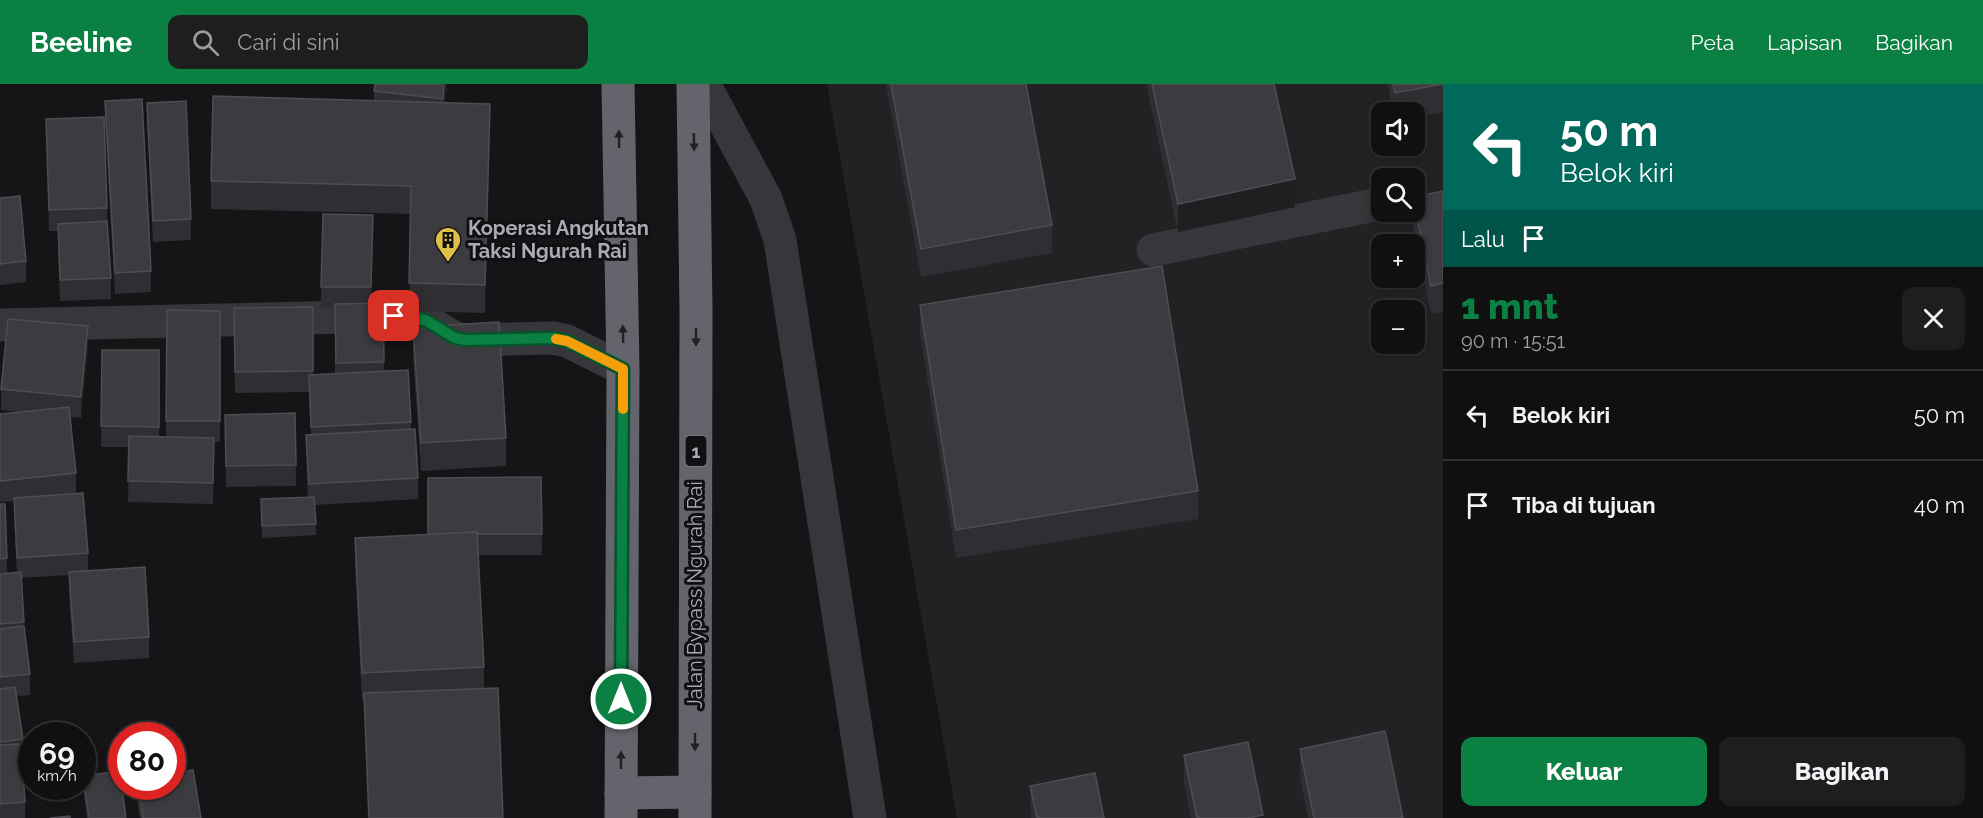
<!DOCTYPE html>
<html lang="id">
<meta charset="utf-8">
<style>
:root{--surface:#101011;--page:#1e1e1f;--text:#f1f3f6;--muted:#9c9d9f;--line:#303031;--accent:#0b8043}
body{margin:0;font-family:Raleway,sans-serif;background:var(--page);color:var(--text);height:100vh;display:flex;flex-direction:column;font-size:22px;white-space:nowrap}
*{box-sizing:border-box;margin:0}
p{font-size:20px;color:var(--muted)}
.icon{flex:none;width:33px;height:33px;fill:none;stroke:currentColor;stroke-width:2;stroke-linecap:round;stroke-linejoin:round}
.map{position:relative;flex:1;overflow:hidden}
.drawer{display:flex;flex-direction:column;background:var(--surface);width:540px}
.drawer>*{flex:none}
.top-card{background:#00695c;color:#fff;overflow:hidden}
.controls{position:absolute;left:1371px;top:18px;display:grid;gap:12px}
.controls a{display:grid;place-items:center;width:54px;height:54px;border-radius:12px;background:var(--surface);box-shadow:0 3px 9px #0003,0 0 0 2px var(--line);font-size:30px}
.speed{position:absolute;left:18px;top:638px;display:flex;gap:12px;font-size:30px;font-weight:700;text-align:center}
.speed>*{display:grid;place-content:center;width:78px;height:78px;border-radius:50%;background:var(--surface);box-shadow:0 3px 9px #0003,0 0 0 2px var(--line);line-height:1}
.speed small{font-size:15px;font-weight:400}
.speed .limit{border:9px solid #d22;background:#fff;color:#111}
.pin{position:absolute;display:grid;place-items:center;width:51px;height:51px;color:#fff;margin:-26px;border-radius:12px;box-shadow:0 3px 9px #0006}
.me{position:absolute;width:66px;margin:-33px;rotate:0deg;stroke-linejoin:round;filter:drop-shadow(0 0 4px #0008)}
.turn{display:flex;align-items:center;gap:21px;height:126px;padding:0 18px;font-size:27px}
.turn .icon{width:78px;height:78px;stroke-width:2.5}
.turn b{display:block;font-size:42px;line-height:51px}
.then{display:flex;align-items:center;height:57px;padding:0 18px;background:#0003;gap:12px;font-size:22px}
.round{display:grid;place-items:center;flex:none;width:63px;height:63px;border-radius:12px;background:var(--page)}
.overview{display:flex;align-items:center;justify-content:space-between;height:102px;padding:0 18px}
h1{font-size:36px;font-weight:800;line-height:45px;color:var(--accent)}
.primary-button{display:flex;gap:12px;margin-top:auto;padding:12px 18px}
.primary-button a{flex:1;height:69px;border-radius:12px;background:var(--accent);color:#fff;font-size:24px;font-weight:800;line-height:69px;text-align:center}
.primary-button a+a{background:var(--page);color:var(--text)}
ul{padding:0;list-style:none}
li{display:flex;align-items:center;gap:18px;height:90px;padding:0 18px;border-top:2px solid var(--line)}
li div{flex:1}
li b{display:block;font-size:22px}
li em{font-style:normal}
header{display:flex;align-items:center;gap:36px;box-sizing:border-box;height:84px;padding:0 30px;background:var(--accent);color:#fff}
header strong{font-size:28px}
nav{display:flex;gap:33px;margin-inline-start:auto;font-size:21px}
.search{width:420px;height:54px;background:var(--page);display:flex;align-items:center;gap:15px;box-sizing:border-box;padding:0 21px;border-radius:12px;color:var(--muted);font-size:22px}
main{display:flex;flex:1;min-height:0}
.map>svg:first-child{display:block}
.built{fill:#222124;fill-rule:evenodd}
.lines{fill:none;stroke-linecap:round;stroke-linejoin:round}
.minor{stroke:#37373b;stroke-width:33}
.highway{stroke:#63646c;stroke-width:33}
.wall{fill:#2f2e32}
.shaded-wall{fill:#1f1f21}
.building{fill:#3c3c40;stroke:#4d4d52;stroke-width:1.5}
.oneway{fill:#212124}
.route-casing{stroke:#07532c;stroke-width:15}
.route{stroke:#0b8043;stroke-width:10}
.slow{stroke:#f59e0b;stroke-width:10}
.labels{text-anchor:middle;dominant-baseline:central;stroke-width:6;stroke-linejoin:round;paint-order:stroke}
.shield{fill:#101012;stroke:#7b7c84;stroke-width:1.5}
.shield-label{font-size:18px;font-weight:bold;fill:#a9abb5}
.poi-label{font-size:20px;font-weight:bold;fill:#a9abb5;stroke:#101012;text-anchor:start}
.street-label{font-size:20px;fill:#a9abb5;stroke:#101012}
</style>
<header>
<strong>Beeline</strong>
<div class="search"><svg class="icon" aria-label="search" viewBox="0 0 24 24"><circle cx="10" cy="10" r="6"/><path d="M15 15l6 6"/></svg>Cari di sini</div>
<nav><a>Peta</a><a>Lapisan</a><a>Bagikan</a></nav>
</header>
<main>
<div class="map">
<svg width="1443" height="734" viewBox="0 0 1443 734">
<rect width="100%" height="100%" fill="#151517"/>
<path class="built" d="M827,0H1443V734H957ZM1382,28H1414V62H1382ZM1382,94H1414V128H1382ZM1382,160H1414V194H1382ZM1382,226H1414V260H1382Z"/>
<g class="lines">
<g class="minor">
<polyline points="704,0 766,115 780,156 870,734"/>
<polyline points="1153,166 1379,120"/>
<polyline points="0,241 394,232 425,236 455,254 466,256 553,254 567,257 623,285"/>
</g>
<g class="highway">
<polyline points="618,0 623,285 621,734"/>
<polyline points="693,0 696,227 695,734"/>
<polyline points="621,709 695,708"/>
</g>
</g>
<g class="wall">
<polygon points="447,0 445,19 490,48 485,229 409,227 411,130 211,125 211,97 374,17 374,7"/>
<polygon points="886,0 1026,0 1052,141 1052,169 921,193"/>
<polygon points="1146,0 1274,0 1295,123 1178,148"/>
<polygon points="1388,0 1443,0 1443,28 1414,34 1414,28 1393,28"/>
<polygon points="105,17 151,187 151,208 115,210 105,38"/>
<polygon points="147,19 191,135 191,156 153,158 147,40"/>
<polygon points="46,35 107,124 107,138 111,194 111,215 60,217 58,147 49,147"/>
<polygon points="1443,107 1443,228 1431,230 1413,141 1414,113"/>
<polygon points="0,114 26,177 26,198 0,201"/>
<polygon points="373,131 371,220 383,219 384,287 411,338 411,345 418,394 418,415 315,421 316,451 262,454 261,415 308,413 306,372 306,351 311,351 309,308 235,309 234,224 313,223 313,291 335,290 335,224 321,224 321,203"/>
<polygon points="920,221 1198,407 1198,435 956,474 920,249"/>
<polygon points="167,226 220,227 220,358 214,358 213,420 128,418 129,363 101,363 102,266 159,266 159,353 166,353"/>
<polygon points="413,243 506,354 506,382 421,387 413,271"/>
<polygon points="88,264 81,334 70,333 76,389 76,409 88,469 88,487 149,553 149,574 74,579 69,509 69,491 21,494 24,547 30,590 30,611 16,612 23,655 23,666 22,666 25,718 25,734 0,734 0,420 7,474 7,489 17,489 14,435 14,417 0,418 0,330 21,328 1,326 1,305"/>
<polygon points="295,329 296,402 226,403 225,331"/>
<polygon points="541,393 542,471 478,471 484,583 484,604 503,734 368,734 364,617 362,617 355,482 355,454 428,451"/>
<polygon points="1300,665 1403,734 1308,734 1300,693"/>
<polygon points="1184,671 1263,734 1191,734 1184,699"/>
<polygon points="83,692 126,734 87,734 83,704"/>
<polygon points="137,702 172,702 201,734 140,734 137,717"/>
<polygon points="1030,702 1104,734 1031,734"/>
</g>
<g class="shaded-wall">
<polygon points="444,0 447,0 443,36 443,15"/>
<polygon points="490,20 490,48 485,229 485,201"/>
<polygon points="1295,95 1295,123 1178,148 1178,120"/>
<polygon points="88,242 88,264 81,334 81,313"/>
<polygon points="1263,731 1263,734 1249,734"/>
</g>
<g class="building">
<polygon points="375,0 444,0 443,15 374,7"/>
<polygon points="891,0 1026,0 1052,141 921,165"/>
<polygon points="1152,0 1274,0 1295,95 1178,120"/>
<polygon points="1393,0 1443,0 1395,9"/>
<polygon points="213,12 490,20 485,201 409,199 411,102 211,97"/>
<polygon points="142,15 151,187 115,189 105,17"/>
<polygon points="186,17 191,135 153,137 147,19"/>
<polygon points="104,33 107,124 49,126 46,35"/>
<polygon points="1443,107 1443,199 1431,202 1414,119 1414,113"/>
<polygon points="20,112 26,177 0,180 0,114"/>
<polygon points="323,130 373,131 371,203 321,203"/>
<polygon points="107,137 111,194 60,196 58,140"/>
<polygon points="1162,182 1198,407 956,446 920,221"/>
<polygon points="383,219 384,278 336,279 335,220"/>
<polygon points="313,223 313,287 235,288 234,224"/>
<polygon points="167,226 220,227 220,337 166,337"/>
<polygon points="8,235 88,242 81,313 1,305"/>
<polygon points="499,238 506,354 421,359 413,243"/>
<polygon points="102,266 159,266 159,343 101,342"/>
<polygon points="408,286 411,338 311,343 309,291"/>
<polygon points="69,323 76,389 0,397 0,330"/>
<polygon points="295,329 296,381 226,382 225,331"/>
<polygon points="415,345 418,394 309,400 306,351"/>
<polygon points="129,352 214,354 213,399 128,397"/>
<polygon points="541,393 542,450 477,450 477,448 428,451 428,394"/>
<polygon points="83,409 88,469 17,474 14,414"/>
<polygon points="314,413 316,440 262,442 261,415"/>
<polygon points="0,420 5,420 7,474 0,475"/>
<polygon points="477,448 484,583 362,589 355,454"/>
<polygon points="145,483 149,553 74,558 69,488"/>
<polygon points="21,488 24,538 0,540 0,490"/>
<polygon points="24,542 30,590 0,593 0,545"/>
<polygon points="15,603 23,655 0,658 0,605"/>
<polygon points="498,604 503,734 369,734 364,609"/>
<polygon points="1385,647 1403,734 1314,734 1300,665"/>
<polygon points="1248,658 1263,731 1249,734 1197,734 1184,671"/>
<polygon points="21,660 25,718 0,720 0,661"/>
<polygon points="193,686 201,734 143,734 138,702 172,702 172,690"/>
<polygon points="120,687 126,734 89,734 83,692"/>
<polygon points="1095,689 1104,734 1037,734 1030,702"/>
<polygon points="70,732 70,734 50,734"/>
</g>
<defs><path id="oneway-solid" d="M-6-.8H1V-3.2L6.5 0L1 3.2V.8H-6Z" transform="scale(1.5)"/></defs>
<g class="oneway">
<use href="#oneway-solid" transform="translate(619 55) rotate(-91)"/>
<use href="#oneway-solid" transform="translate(694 58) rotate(89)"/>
<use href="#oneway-solid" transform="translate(623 250) rotate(-91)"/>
<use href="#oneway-solid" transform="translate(696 253) rotate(90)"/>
<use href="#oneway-solid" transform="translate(695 658) rotate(90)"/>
<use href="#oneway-solid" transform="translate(621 676) rotate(-90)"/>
</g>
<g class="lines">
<g class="route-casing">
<polyline id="route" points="394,232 425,236 455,254 466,256 554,254 567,257 623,285 621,615"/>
</g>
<use href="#route" class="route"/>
<polyline class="slow" points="556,255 567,257 623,285 623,325"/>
</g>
<defs>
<g id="building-pin" transform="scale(1.35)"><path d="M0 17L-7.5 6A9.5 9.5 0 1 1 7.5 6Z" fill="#dec046" stroke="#101012"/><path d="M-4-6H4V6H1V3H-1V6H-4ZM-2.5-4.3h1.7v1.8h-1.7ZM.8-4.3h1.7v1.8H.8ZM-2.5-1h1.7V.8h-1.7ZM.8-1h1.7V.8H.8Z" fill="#111"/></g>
</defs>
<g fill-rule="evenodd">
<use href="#building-pin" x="448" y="156"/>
</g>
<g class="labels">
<rect class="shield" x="685.5" y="352" width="21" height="30" rx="4.5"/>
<g class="shield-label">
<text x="696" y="367">1</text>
</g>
<g class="poi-label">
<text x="468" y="144">Koperasi Angkutan<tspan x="468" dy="23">Taksi Ngurah Rai</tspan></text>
</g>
<g class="street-label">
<text transform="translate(695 511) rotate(-90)">Jalan Bypass Ngurah Rai</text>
</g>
</g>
</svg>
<div class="controls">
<a><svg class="icon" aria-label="sound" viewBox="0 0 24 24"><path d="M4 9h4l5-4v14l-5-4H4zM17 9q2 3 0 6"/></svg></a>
<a><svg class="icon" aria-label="search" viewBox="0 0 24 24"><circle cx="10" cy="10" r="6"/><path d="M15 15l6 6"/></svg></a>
<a>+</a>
<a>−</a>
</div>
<div class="speed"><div>69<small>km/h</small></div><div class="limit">80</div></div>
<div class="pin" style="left:394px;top:232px;background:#d93025"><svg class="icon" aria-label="arrive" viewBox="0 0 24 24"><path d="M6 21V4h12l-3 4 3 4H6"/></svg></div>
<svg class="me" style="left:621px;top:615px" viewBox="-20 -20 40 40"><circle r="17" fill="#0b8043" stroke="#fff" stroke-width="3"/><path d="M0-11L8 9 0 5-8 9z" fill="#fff"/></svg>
</div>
<section class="drawer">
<div class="top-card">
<div class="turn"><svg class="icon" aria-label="left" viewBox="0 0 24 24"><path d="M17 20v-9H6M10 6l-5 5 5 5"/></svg><div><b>50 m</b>Belok kiri</div></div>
<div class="then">Lalu<svg class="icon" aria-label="arrive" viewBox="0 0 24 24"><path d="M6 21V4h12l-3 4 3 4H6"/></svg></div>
</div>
<div class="overview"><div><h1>1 mnt</h1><p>90 m · 15:51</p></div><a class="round"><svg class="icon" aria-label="close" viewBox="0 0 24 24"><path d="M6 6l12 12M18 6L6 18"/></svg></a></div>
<ul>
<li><svg class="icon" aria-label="left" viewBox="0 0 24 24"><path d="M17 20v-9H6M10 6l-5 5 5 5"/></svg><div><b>Belok kiri</b></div><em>50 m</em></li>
<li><svg class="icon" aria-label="arrive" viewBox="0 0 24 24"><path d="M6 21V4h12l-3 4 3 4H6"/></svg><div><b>Tiba di tujuan</b></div><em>40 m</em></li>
</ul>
<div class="primary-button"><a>Keluar</a><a>Bagikan</a></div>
</section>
</main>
